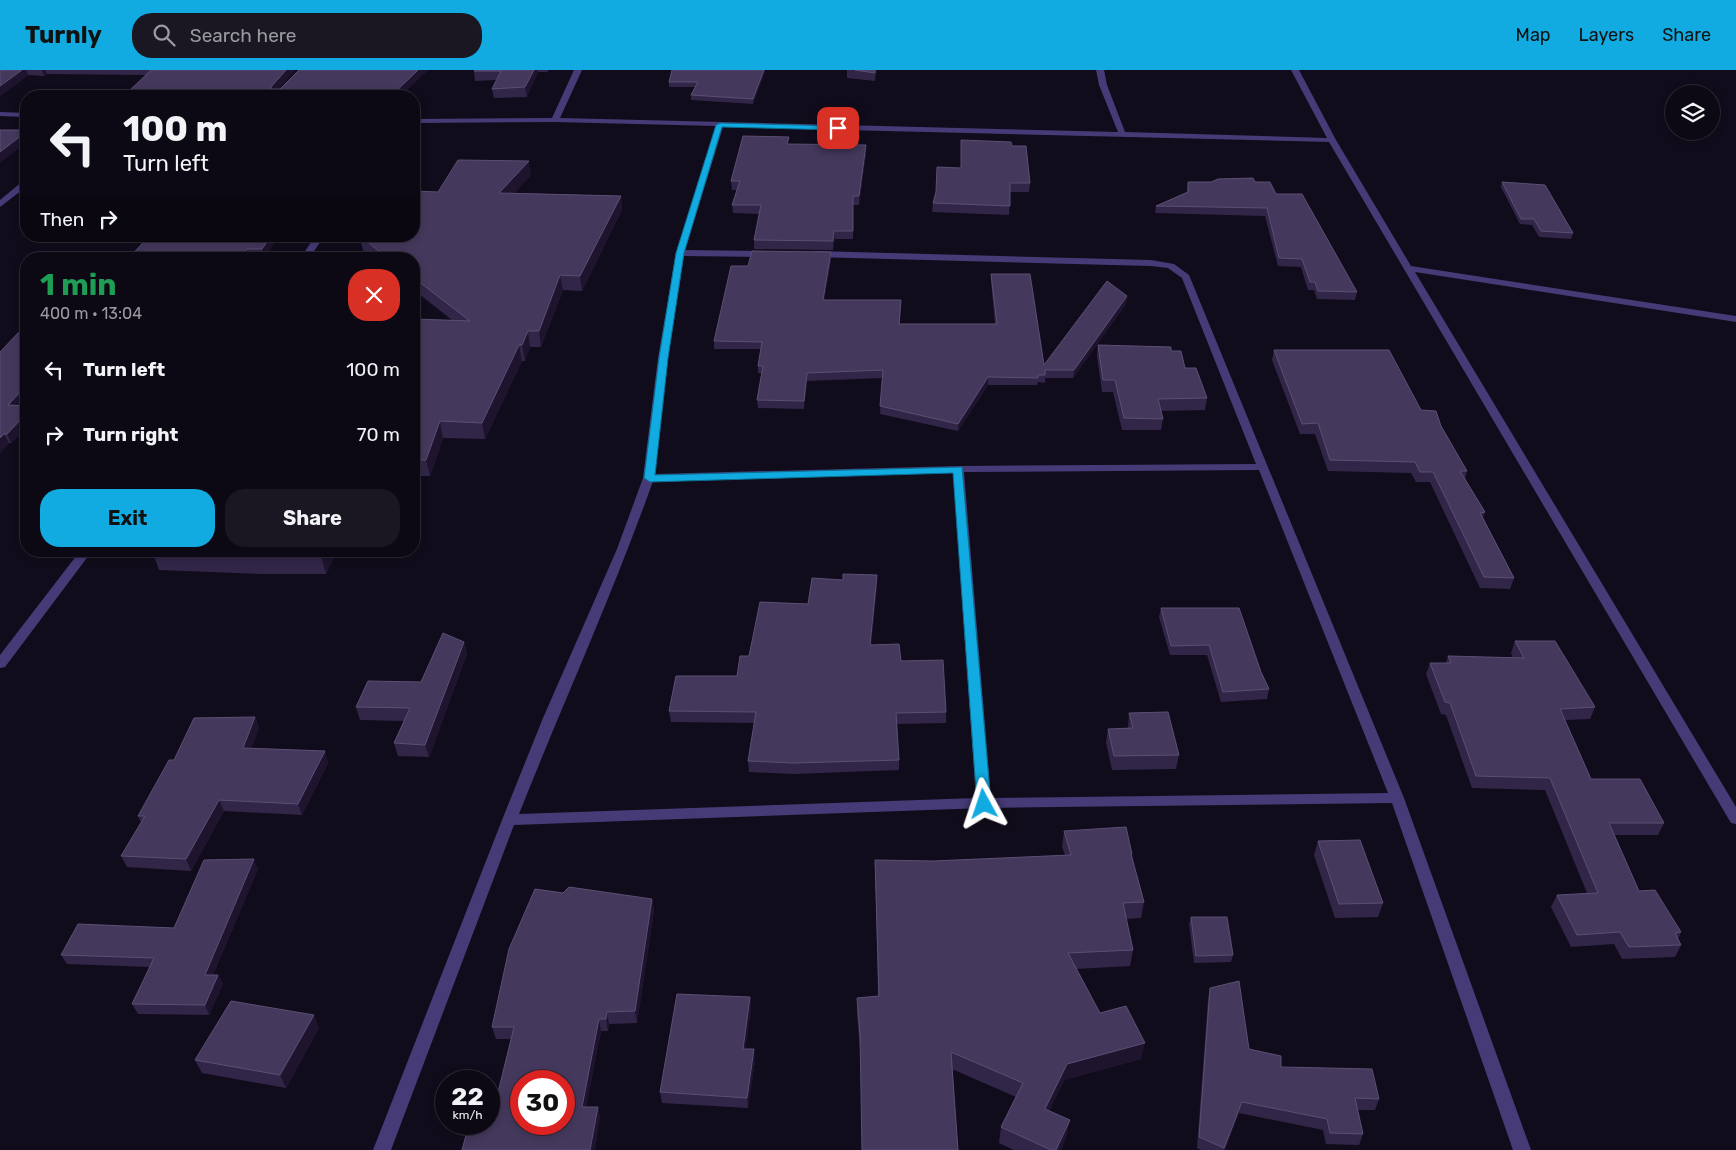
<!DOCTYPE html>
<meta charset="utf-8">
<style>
:root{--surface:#0d0914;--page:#1b1722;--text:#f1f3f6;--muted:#9a9aa0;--line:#2d2a34;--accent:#11abe1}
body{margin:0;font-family:Rubik,sans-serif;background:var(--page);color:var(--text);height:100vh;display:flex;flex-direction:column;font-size:19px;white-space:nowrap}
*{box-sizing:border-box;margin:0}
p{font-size:16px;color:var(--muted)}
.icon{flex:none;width:28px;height:28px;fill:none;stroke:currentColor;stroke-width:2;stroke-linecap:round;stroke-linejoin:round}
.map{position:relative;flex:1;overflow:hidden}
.drawer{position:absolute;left:20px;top:182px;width:400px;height:305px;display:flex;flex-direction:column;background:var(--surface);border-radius:20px;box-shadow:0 2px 8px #0003,0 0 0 1px var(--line)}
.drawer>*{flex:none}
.banner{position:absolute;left:20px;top:20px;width:400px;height:152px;border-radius:20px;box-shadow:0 2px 8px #0003,0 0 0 1px var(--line);background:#0d0914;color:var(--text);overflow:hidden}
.fabs{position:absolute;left:1665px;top:15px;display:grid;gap:10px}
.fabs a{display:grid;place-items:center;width:55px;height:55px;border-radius:50%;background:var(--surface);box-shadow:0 2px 8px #0003,0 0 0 1px var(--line);font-size:25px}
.speed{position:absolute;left:435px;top:1000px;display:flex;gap:10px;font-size:25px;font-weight:700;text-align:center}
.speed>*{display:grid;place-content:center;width:65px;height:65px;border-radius:50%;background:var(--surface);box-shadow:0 2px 8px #0003,0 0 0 1px var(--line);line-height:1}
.speed small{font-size:12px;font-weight:400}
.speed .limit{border:8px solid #d22;background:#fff;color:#111}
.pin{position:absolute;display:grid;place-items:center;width:42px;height:42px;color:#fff;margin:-21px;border-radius:10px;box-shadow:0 2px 8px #0006}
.me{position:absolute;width:55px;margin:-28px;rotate:355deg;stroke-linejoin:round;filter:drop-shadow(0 0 4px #0008)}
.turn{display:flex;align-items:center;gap:18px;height:105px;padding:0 20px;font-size:22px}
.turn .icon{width:65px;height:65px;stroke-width:2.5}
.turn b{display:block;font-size:35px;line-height:42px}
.then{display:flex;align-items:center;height:48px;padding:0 20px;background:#0003;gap:10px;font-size:19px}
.round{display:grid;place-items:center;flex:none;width:52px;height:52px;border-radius:20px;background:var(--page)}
.overview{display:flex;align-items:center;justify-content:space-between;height:85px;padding:0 20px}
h1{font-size:30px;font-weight:700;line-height:38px;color:#1e9e55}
.action{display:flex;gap:10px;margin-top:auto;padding:10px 20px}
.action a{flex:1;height:58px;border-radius:20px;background:var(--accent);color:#111;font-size:20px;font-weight:700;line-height:58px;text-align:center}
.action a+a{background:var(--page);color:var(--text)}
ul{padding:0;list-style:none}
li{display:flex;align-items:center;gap:15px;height:65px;padding:0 20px}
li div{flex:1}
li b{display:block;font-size:19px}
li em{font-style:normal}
header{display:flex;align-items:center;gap:30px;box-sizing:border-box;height:70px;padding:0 25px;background:var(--accent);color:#111}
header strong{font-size:24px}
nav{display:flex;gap:28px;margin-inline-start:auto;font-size:18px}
.search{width:350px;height:45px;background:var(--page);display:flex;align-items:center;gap:12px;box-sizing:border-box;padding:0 18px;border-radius:20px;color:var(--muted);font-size:19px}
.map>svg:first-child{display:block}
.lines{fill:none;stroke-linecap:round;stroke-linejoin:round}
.minor{fill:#463b77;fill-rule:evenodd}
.wall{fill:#322648}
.shaded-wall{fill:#1e142e}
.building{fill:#44385c;stroke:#5b4f75;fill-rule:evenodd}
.route{fill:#11abe1;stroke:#0b6f92}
</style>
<header>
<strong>Turnly</strong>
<div class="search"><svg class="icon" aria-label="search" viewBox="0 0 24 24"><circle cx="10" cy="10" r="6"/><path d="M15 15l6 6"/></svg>Search here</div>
<nav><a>Map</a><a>Layers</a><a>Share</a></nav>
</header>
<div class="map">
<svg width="1736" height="1080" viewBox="0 0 1736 1080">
<rect width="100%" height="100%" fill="#110c1b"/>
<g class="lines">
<g class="minor">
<path d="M574,0H582L560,48L1118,62L1099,15L1096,0H1104L1107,15L1125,62L1327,68L1291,0H1299L1336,70L1411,196L1736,246V252L1415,202L1736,737V754L1731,753L1329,72L723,57L685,180L767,181L771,184L767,187L684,186L668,288L655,404L958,396L1256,394L1182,208L1168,198L1151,196L815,187L811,184L815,181L1151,190L1174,194L1189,205L1404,728L1531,1080H1513L1392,733L984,738L514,755L391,1080H373L502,750L543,648L617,479L643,408L658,288L676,183L716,56L555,52L414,53V49L552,48ZM1259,400L1388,723L991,728L964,402ZM953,402L976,728L519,744C563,633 613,524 653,411Z"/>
<polygon points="0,42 26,43 26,47 0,46"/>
<polygon points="23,111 26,111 26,117 0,137 0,130"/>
<polygon points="315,166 324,166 309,189 300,189"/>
<polygon points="80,481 92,481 5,597 0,598 0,585"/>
</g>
</g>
<g class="wall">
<polygon points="0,0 295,0 278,19 428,0 400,26 127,26 126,24 146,5 47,4 44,6 28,5 0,26"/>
<polygon points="475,0 549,0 547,2 538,2 527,27 494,28 492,19 496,10 475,11 474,1"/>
<polygon points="672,0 765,0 753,34 691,30 691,25 695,17 669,17 669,12"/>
<polygon points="847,0 876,0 875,11 847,8"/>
<polygon points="961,70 1012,76 1030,113 1029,122 1010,122 1009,145 932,142 933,133 961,98"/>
<polygon points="789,74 866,83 859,135 853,135 853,169 835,169 833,180 754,179 754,170 760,144 733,143 732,135 737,120 732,120 731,111"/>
<polygon points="531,105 514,123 621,126 622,140 582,221 563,220 541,277 530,277 525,291 522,291 485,369 443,368 430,406 414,406 414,252 452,250 414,220 414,189 373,189 363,180 359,166 414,166 438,122"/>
<polygon points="1188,112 1255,112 1276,124 1357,222 1355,230 1317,229 1314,220 1308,220 1301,197 1278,196 1265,146 1155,143 1156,136 1187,122"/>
<polygon points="1502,112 1573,163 1571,169 1539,167 1532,155 1520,154 1501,117"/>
<polygon points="149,166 279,166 264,188 250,188"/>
<polygon points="831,190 824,230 901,230 900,254 995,254 991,211 991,204 1044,295 1127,226 1126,234 1073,308 1045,308 1045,313 1038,312 1037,315 988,315 958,361 880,344 882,308 807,311 804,339 758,338 757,330 762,303 758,303 758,296 761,279 714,279 714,271 748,196"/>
<polygon points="26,260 26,330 20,336 26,336 26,358 11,373 9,373 0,383"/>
<polygon points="1098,275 1171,281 1185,298 1207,328 1205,340 1161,341 1163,349 1161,360 1122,360 1113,322 1102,322 1097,286"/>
<polygon points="1274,280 1421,340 1441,356 1467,401 1465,409 1485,442 1483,447 1514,508 1510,519 1480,518 1430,412 1416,412 1411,403 1328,401 1315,364 1300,364 1272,290"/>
<polygon points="153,481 337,481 326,504 261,504 159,500 153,483"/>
<polygon points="877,505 877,516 871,575 946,642 946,653 897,654 899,690 899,700 794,704 749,702 748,691 755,653 671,652 669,641 737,606 749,586 808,534 843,510"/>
<polygon points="1161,538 1261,602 1269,619 1267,629 1221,632 1207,585 1170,585 1159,547"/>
<polygon points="1515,571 1595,637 1590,649 1565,650 1591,709 1664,753 1658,765 1614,765 1639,821 1681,862 1678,869 1681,875 1675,887 1622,889 1614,874 1571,877 1551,837 1557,825 1587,823 1545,720 1472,718 1446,645 1441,644 1426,604 1430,593 1446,593 1448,586 1513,588 1511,583"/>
<polygon points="464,572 467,584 429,687 398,686 394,673 404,651 360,650 356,637 421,612"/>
<polygon points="1129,643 1179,685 1176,699 1112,700 1106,672 1108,659 1128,658"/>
<polygon points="255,647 259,658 251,678 325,681 328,693 302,745 224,741 191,801 127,797 121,786 141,752 138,746 174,690"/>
<polygon points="1064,761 1132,784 1132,788 1144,832 1141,848 1126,849 1133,880 1130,896 1076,899 1100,943 1141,989 1064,1010 1049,1041 1067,1065 1061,1080 1014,1080 999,1073 1001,1057 1016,1027 952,999 860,980 857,944 857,928 878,926 875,790 933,791 1065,785 1062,777"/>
<polygon points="1318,771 1383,833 1378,847 1335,848 1314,785"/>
<polygon points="258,799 213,905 218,905 223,914 209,945 138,944 132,934 150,897 67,894 61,885 174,858"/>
<polygon points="563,823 652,829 654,841 637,953 609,954 608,961 601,961 586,1037 598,1037 600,1049 495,1035 511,969 496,969 492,957"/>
<polygon points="1191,847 1233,885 1231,892 1194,893 1189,854"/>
<polygon points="1210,918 1249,979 1281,997 1379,1029 1375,1040 1358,1040 1363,1064 1359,1075 1326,1074 1323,1060 1239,1043 1225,1080 1201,1080 1197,1078 1208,930"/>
<polygon points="750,927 751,938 745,979 755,990 748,1038 662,1033 660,1022"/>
<polygon points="319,958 286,1018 202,1003 195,990"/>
</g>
<g class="shaded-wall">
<polygon points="22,0 26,0 28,5 0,26 0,16"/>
<polygon points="42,0 45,0 47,4 44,6"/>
<polygon points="286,0 295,0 273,25 271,17"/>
<polygon points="418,0 428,0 400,26 392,26 392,25"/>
<polygon points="534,0 538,0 538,2 527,27 525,17"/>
<polygon points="764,0 765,0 765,3 753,34 753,29"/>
<polygon points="26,62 26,73 0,93 0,82"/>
<polygon points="866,75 866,83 859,135 859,126"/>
<polygon points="529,91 531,105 502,137 499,123"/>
<polygon points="621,126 622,140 582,221 580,206"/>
<polygon points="834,161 835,169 833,180 833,171"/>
<polygon points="271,166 279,166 264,188 262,179"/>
<polygon points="247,179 250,188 249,189 240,189"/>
<polygon points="831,182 831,190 823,237 823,230"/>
<polygon points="560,205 563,220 541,277 539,261"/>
<polygon points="1127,226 1126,234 1073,308 1074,300"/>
<polygon points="528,261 530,277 525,291 522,275"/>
<polygon points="519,275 522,291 485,369 482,353"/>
<polygon points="807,303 807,311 804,339 804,331"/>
<polygon points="988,307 988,315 958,361 958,354"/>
<polygon points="26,316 26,330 12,345 8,335"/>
<polygon points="26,344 26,358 11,373 7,364"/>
<polygon points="440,351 443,368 430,406 426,390"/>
<polygon points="4,364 9,373 0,383 0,368"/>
<polygon points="323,481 337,481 326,504 321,486"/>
<polygon points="877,505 877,516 870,586 870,575"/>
<polygon points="464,572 467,584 429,687 425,675"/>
<polygon points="255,647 259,658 247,689 243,678"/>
<polygon points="325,681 328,693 302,745 298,734"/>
<polygon points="219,730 224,741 191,801 186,789"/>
<polygon points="254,789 258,799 209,914 205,905"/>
<polygon points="652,829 654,841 637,953 635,941"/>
<polygon points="218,905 223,914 209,945 205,935"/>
<polygon points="750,927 751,938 744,990 743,979"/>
<polygon points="607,942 609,954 608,961 606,949"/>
<polygon points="314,945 319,958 286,1018 280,1005"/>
<polygon points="599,949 601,961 584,1049 582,1037"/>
<polygon points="1145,973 1141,989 1064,1010 1042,1055 1045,1039 1067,994"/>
<polygon points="754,979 755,990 748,1038 747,1028"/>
<polygon points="1242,1032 1239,1043 1225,1080 1224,1080"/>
<polygon points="598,1037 600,1049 595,1080 590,1080"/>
<polygon points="1070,1050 1067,1065 1061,1080 1056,1080"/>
</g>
<g class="building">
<polygon points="0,0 22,0 0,16"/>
<polygon points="151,0 286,0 271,17 271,19 280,19 299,0 418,0 392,25 363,23 360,26 315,23 313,26 191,26 194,24 126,24"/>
<polygon points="475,0 534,0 525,17 492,19 501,1 474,1"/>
<polygon points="672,0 764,0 753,29 691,25 698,12 669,12"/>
<polygon points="855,0 875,0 875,3"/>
<polygon points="0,60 26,60 26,62 0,82"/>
<polygon points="743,66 789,67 787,74 866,75 859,126 853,126 853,161 834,161 833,171 754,170 761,135 732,135 740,111 731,111"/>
<polygon points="961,70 1011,72 1012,76 1026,76 1030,113 1010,113 1010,136 933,133 936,122 937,97 961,98"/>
<polygon points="458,90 529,91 499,123 621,126 580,206 560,205 539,261 528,261 522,275 519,275 482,353 440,351 426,390 414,390 414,252 416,249 470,251 414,208 414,189 389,189 360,166 414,166 414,121 438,122"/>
<polygon points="1253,108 1255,112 1270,112 1276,124 1302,124 1357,222 1318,221 1315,212 1310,212 1302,189 1279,188 1267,138 1156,136 1188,122 1188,112 1211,112 1218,109"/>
<polygon points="1502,112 1545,115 1573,163 1541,161 1534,149 1521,149"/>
<polygon points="149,166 271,166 262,179 247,179 240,189 128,189"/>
<polygon points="752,181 831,182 823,230 901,230 899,254 997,254 991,204 1030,204 1044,295 1107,211 1127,226 1074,300 1045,300 1045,305 1038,305 1038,308 988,307 958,354 880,336 883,300 807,303 804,331 757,330 763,296 758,296 762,272 714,271 731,196 748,196"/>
<polygon points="21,260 26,260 26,316 8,335 26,336 26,344 7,364 4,364 0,368 0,282"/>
<polygon points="1098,275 1171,277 1171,281 1181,281 1185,298 1196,298 1207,328 1158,329 1163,349 1124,348 1115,310 1103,310"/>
<polygon points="1274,280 1389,280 1421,340 1436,341 1441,356 1467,401 1460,401 1485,442 1480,443 1514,508 1484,507 1433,402 1420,402 1415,392 1330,390 1318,353 1302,354"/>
<polygon points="153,481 323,481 321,486 255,486 153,483"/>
<polygon points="843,504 877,505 870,575 899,574 901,591 943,590 946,642 896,643 899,690 794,693 748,691 756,642 669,641 676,606 737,606 740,586 749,586 760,532 808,534 812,508 843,510"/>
<polygon points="1161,538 1239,538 1261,602 1269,619 1223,622 1209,575 1171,576"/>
<polygon points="443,563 464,572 425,675 394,673 410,638 356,637 368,611 421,612"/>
<polygon points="1515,571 1555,571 1595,637 1560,639 1591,709 1640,709 1664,753 1609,753 1639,821 1655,820 1681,862 1675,863 1681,875 1629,877 1620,862 1577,865 1557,825 1598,823 1550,708 1476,706 1450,633 1445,632 1430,593 1451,593 1448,586 1524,588"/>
<polygon points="1168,642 1179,685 1114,686 1108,659 1133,658 1129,643"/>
<polygon points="255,647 243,678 325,681 298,734 219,730 186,789 121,786 145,746 138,746 169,690 174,690 194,648"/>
<polygon points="1126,757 1132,784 1131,784 1144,832 1123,833 1133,880 1068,883 1100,943 1126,936 1145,973 1067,994 1045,1039 1070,1050 1056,1080 1051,1080 1001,1057 1023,1013 951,982 958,1080 862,1080 860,964 857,928 879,926 875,790 933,791 1071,785 1064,761"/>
<polygon points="1360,770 1383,833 1339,834 1318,771"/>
<polygon points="254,789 205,905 218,905 205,935 132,934 154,888 61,885 78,854 174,858 204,790"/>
<path d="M569,817L652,829L635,941L607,942L606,949H599L582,1037H598L590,1080H462L469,1054H489V1035H495L514,957H492L509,879L535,819L563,823ZM521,1011H564V1054H521Z"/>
<polygon points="1191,847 1227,847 1233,885 1196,886"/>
<polygon points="1239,911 1249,979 1281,986 1281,997 1372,999 1379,1029 1355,1028 1363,1064 1330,1063 1327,1049 1242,1032 1224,1078 1199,1067 1210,918"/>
<polygon points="677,924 750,927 743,979 754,979 747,1028 660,1022"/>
<polygon points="231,931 314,945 280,1005 195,990"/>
</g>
<polygon class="route" points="720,53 838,56 841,58 838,60 722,57 684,183 668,288 655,405 962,397 991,734 989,737 979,737 977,734 953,403 650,412 644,408 659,288 676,183 716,55"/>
</svg>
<div class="fabs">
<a><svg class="icon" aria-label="layers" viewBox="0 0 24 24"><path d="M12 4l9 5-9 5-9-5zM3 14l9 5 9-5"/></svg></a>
</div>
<div class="speed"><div>22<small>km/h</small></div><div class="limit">30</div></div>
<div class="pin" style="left:838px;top:58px;background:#d93025"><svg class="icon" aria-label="arrive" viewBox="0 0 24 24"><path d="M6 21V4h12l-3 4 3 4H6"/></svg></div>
<svg class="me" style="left:984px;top:734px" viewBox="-20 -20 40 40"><path d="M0-17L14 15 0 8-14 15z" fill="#11abe1" stroke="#fff" stroke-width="4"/></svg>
<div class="banner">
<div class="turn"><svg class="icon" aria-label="left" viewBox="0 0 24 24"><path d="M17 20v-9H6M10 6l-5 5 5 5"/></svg><div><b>100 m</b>Turn left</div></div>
<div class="then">Then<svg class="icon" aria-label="right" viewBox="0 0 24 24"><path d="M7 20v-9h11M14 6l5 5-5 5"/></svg></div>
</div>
<section class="drawer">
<div class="overview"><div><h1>1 min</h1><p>400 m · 13:04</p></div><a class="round" style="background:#d93025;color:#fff"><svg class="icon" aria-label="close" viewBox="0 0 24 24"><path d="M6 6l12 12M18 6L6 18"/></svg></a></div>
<ul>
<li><svg class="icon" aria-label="left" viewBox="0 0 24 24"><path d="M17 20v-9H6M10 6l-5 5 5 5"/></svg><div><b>Turn left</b></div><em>100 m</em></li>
<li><svg class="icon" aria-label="right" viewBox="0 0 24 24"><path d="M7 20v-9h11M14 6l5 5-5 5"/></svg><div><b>Turn right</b></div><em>70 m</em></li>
</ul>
<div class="action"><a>Exit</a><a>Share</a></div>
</section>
</div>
